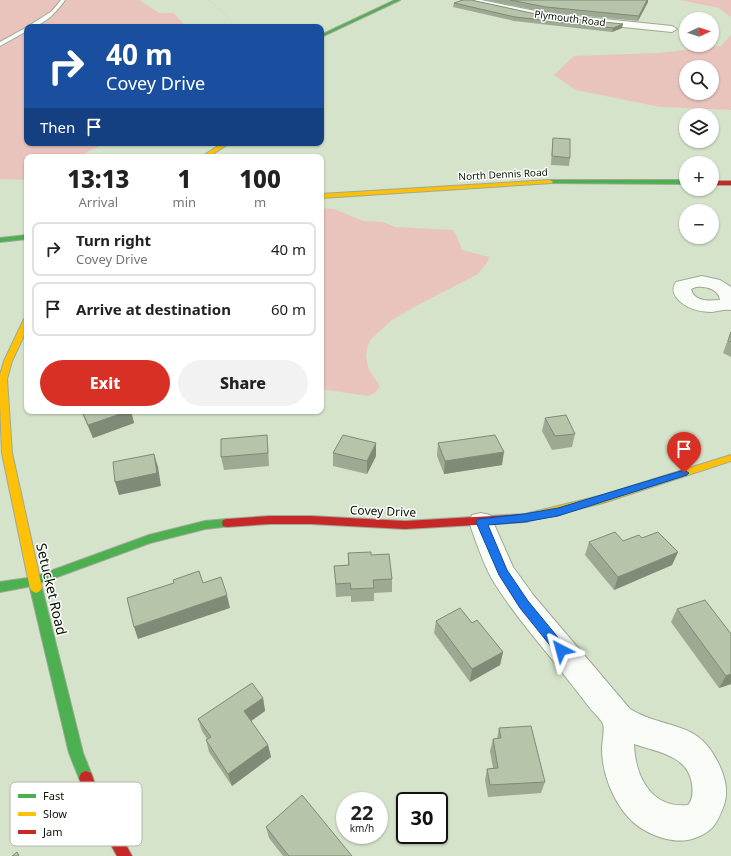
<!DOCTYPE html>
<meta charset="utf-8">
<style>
:root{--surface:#fff;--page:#f2f2f2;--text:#222;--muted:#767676;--line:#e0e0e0;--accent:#d93025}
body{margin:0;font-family:"Noto Sans",sans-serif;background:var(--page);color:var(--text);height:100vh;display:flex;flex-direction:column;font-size:15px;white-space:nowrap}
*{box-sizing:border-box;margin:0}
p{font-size:13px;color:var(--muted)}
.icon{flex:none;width:22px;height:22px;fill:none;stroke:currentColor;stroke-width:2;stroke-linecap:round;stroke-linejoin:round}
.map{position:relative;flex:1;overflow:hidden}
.panel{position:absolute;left:24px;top:154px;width:300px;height:260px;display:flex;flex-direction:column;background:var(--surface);border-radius:8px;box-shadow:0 1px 3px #0004}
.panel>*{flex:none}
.hud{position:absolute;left:24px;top:24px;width:300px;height:122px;border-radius:8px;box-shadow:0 1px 3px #0004;background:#1a4fa0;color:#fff;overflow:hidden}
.needle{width:26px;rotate:86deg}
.buttons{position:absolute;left:679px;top:12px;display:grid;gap:8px}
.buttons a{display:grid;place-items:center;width:40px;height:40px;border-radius:50%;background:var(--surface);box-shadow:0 1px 3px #0004;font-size:20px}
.speed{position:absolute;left:336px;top:792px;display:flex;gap:8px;font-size:20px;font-weight:700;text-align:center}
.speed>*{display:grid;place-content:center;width:52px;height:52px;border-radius:50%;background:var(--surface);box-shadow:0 1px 3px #0004;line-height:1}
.speed small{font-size:10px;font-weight:400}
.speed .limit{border:2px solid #111;border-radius:6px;background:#fff;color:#111}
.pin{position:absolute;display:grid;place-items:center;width:34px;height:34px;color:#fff;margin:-41px -17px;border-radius:50% 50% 50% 0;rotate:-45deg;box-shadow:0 0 4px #0007}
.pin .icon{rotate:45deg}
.me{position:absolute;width:44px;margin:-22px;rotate:321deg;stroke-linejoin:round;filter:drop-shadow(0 0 3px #0008)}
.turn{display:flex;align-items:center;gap:14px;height:84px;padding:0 16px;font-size:18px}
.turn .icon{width:52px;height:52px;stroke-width:2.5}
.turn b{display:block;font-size:28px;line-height:34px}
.then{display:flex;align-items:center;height:38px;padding:0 16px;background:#0003;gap:8px;font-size:15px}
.eta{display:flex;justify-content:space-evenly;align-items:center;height:68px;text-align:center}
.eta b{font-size:24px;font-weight:800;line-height:28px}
.cta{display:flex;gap:8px;margin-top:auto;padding:8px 16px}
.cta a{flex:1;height:46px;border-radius:24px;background:var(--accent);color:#fff;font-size:16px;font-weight:800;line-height:46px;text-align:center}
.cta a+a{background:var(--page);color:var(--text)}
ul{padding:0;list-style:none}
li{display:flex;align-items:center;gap:12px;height:54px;margin:0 8px 6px;padding:0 8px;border:2px solid var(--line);border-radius:8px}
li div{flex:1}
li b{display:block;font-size:15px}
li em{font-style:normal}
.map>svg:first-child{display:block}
.green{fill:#e8c4bd;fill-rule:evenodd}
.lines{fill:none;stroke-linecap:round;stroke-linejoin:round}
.lane-casing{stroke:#9ea995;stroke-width:2}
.street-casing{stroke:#9ea995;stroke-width:2}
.fast-casing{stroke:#9ea995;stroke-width:2}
.slow-casing{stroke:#9ea995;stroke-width:2}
.jam-casing{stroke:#9ea995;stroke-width:2}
.path{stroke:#d0d4cc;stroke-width:1;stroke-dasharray:1 1.5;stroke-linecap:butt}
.lane{fill:#f9fbf7;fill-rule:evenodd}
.street{fill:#f9fbf7;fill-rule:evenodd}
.fast{fill:#4caf50;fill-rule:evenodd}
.slow{fill:#ffc107;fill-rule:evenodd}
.jam{fill:#c62828;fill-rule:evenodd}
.wall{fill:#9da992}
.shaded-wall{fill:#7f8a77}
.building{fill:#b6c5aa;stroke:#7f8a77}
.route{fill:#1a73e8;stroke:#114b97}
.labels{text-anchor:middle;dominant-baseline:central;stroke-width:3;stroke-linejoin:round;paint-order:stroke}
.far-street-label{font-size:10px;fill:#081103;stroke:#fff}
.street-label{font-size:12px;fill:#081103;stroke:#fff}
.near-street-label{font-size:14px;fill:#081103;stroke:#fff}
.key{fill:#fff;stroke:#b5b8b3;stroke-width:1}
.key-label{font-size:11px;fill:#081103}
</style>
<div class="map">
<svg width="731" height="856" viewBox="0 0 731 856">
<rect width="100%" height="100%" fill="#d4e3c9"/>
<g class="green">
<polygon points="0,0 139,0 159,13 173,13 187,27 27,27 27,143 105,143 78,157 27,157 27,180 0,179"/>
<polygon points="680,0 731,0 731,17 719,8"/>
<path d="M731,35V110L660,107L576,90L554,75L574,56L658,53L721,46ZM686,67H712V93H686Z"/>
<path d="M321,208L334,209L363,221L383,222L395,227L453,230C458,236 459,243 462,250L489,257L488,261L478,274L414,307L392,320L370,340L367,349L366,357L369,370L380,386L375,393L368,396L321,389Z"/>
</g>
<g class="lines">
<g class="lane-casing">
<g id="lane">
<path d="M61,0H65C57,12 43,27 27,27L52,11Z"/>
<polygon points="27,27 27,31 0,46 0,42"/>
</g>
</g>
<g class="street-casing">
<g id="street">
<polygon points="465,0 481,0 545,13 672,26 677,29 672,32 545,19 469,3"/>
<path d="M702,276L720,280L731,287V310C725,309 719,311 712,312C699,312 684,308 676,297C673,292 672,287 676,282ZM696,287C705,286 719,289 720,300C709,301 694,302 691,289Z"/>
<path d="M481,513L490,515L513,567L534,596L630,709C669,732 700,718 721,769C726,781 728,793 724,805C717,824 712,833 692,839C671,845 642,833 628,817C612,799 602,772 602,749C602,742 605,730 603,724C600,718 593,712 589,707C578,692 566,678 555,663C533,636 510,609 492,579C482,561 476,541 469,522L472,515ZM634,744C657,752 688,755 692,784C693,792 693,799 688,805C651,809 635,776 634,744Z"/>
</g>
</g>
<g class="fast-casing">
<g id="fast">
<polygon points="395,0 400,0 321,37 321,35"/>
<polygon points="550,180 686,180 686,184 548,183 547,182"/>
<polygon points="27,235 27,239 0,242 0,238"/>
<polygon points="227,519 231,520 232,523 231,526 205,529 150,543 38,584 42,588 83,753 93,778 91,783 86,785 81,783 69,753 30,588 32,586 0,592 0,582 34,577 149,535 205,521"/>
</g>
</g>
<g class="slow-casing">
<g id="slow">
<polygon points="223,143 230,143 208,157 201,157"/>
<polygon points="550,180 553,182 552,183 321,198 321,194"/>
<polygon points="24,319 27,319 27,329 12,361 7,379 12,453 42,588 40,591 36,593 32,591 30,588 2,453 0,404 0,375 4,361"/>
<polygon points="731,455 731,461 603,503 525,522 521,521 520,518 521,515 525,514 603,495"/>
</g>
</g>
<g class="jam-casing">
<g id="jam">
<rect x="712" y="181" width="19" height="4"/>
<polygon points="525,514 529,515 530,518 529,521 525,522 405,529 311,524 270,524 227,527 223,526 222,523 223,520 227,519 270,516 311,516 405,521"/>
<polygon points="86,771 91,773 100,797 132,856 117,856 90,806 79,778 81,773"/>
</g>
</g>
<g class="path">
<polyline points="6,0 11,11 11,23"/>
<polyline points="209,0 239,27"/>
</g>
<use href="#lane" class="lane"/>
<use href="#street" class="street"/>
<use href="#fast" class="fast"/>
<use href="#slow" class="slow"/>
<use href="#jam" class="jam"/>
</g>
<g class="wall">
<polygon points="486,0 648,0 638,21 545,12"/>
<polygon points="454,3 545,16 622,28 612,32 514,21 453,7"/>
<polygon points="553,138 570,158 569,166 551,165 552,146"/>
<polygon points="731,331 731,357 723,353"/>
<polygon points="81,411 131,411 134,423 93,438"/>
<polygon points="545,418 575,434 572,447 552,450 542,431"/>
<polygon points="438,443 502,465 444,474 437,456"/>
<polygon points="268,448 269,466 224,470 221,457"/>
<polygon points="333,453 376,456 367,474 333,466"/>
<polygon points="642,538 678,552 672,565 614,590 585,555 589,542 623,541"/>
<polygon points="348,553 371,555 392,579 392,592 374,593 374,601 351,602 351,596 336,597 334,566 348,565"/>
<polygon points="677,609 731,634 731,684 719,688 671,622"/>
<polygon points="436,621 472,623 503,652 500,665 470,682 434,633"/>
<polygon points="263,698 265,711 251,721 268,745 271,757 232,786 209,752 206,740 207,739 202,731 198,719"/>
<polygon points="499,728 545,782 541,793 488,797 485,780 487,769 493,768 490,751 493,739 497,739"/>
<polygon points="266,827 352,856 283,856 269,838"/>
</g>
<g class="shaded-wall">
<polygon points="647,0 648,0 648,2 638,21 639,16"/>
<polygon points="623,24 622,28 612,32 613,28"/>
<polygon points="129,411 131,411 134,423 93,438 88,425"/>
<polygon points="376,443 376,456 367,474 367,461"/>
<polygon points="504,452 502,465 444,474 445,461"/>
<polygon points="154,454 158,467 161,486 119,495 115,482"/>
<polygon points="678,552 672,565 614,590 618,577"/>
<polygon points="227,595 230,608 138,639 134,627"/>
<polygon points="503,652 500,665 470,682 472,669"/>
<polygon points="731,674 731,684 719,688 726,676"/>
<polygon points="263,698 265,711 247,724 244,711"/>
<polygon points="268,745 271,757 232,786 228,774"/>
</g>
<g class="building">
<polygon points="463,0 471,0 545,16 623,24 613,28 533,19 515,17 454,3"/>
<polygon points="510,0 647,0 639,16 546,7"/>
<polygon points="553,138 570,139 570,158 552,156"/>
<polygon points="731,332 731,342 728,341"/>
<polygon points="82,411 129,411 88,425"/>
<polygon points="566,415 575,434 555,436 545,418"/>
<polygon points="267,435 268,453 221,457 221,439"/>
<polygon points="343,435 376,443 367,461 333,453"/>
<polygon points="495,435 504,452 445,461 438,443"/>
<polygon points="154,454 157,473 115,482 113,462"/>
<polygon points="615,532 623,541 639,535 642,538 658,532 678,552 618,577 589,542"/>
<polygon points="371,552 371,555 389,554 392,579 373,580 374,588 351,589 350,583 336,584 334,566 349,565 348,553"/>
<polygon points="199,571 203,583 221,577 227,595 134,627 127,598 174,583 173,580"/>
<polygon points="705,600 731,634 731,674 726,676 677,609"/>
<polygon points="460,608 472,623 477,620 503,652 472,669 436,621"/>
<polygon points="252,683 263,698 244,711 268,745 228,774 206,740 211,737 198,719"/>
<polygon points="531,726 545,782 490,785 487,769 498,768 493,739 501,738 499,728"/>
<polygon points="302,795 352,856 289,856 266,827"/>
<polygon points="17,852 19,856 12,856"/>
</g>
<polygon class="route" points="684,470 689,473 687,475 558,516 524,522 488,525 507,570 528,601 565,646 567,650 565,654 561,655 557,654 520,608 499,575 476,522 478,519 524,514 558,508"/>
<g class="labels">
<g class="far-street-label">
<text transform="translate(570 18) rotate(7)">Plymouth Road</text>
<text transform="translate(503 174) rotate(-3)">North Dennis Road</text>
</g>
<g class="street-label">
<text transform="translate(383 511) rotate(2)">Covey Drive</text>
</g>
<g class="near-street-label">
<text transform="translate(52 589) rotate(77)">Setucket Road</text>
</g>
</g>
<rect x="10" y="782" width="132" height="64" rx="6" class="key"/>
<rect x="18" y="794" width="18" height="4" fill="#4caf50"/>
<rect x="18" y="812" width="18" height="4" fill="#ffc107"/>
<rect x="18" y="830" width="18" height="4" fill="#c62828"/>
<g class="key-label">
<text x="43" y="800">Fast</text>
<text x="43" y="818">Slow</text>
<text x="43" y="836">Jam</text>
</g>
</svg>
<div class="buttons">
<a><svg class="needle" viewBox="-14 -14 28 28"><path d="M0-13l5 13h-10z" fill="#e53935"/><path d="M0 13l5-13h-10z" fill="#767676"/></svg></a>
<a><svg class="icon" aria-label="search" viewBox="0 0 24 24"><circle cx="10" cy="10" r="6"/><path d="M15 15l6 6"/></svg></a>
<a><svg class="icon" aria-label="layers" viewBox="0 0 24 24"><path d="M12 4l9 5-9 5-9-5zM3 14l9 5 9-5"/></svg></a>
<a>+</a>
<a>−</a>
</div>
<div class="speed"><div>22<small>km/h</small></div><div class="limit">30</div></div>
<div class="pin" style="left:684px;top:473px;background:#d93025"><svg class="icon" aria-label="arrive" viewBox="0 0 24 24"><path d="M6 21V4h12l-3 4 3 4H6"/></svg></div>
<svg class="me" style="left:561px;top:650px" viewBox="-20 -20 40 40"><path d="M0-17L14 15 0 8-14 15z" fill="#1a73e8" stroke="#fff" stroke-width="4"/></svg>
<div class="hud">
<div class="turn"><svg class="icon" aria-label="right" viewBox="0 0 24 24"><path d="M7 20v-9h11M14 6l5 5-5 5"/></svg><div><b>40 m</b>Covey Drive</div></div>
<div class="then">Then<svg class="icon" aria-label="arrive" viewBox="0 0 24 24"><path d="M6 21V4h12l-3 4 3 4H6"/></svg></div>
</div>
<section class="panel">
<div class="eta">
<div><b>13:13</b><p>Arrival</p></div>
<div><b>1</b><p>min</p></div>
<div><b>100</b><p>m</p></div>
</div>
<ul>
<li><svg class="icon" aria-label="right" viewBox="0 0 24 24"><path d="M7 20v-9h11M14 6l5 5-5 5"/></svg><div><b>Turn right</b><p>Covey Drive</p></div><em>40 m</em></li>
<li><svg class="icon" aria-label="arrive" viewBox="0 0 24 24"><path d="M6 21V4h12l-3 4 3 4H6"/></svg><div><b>Arrive at destination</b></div><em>60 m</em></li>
</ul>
<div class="cta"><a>Exit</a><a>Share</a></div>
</section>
</div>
